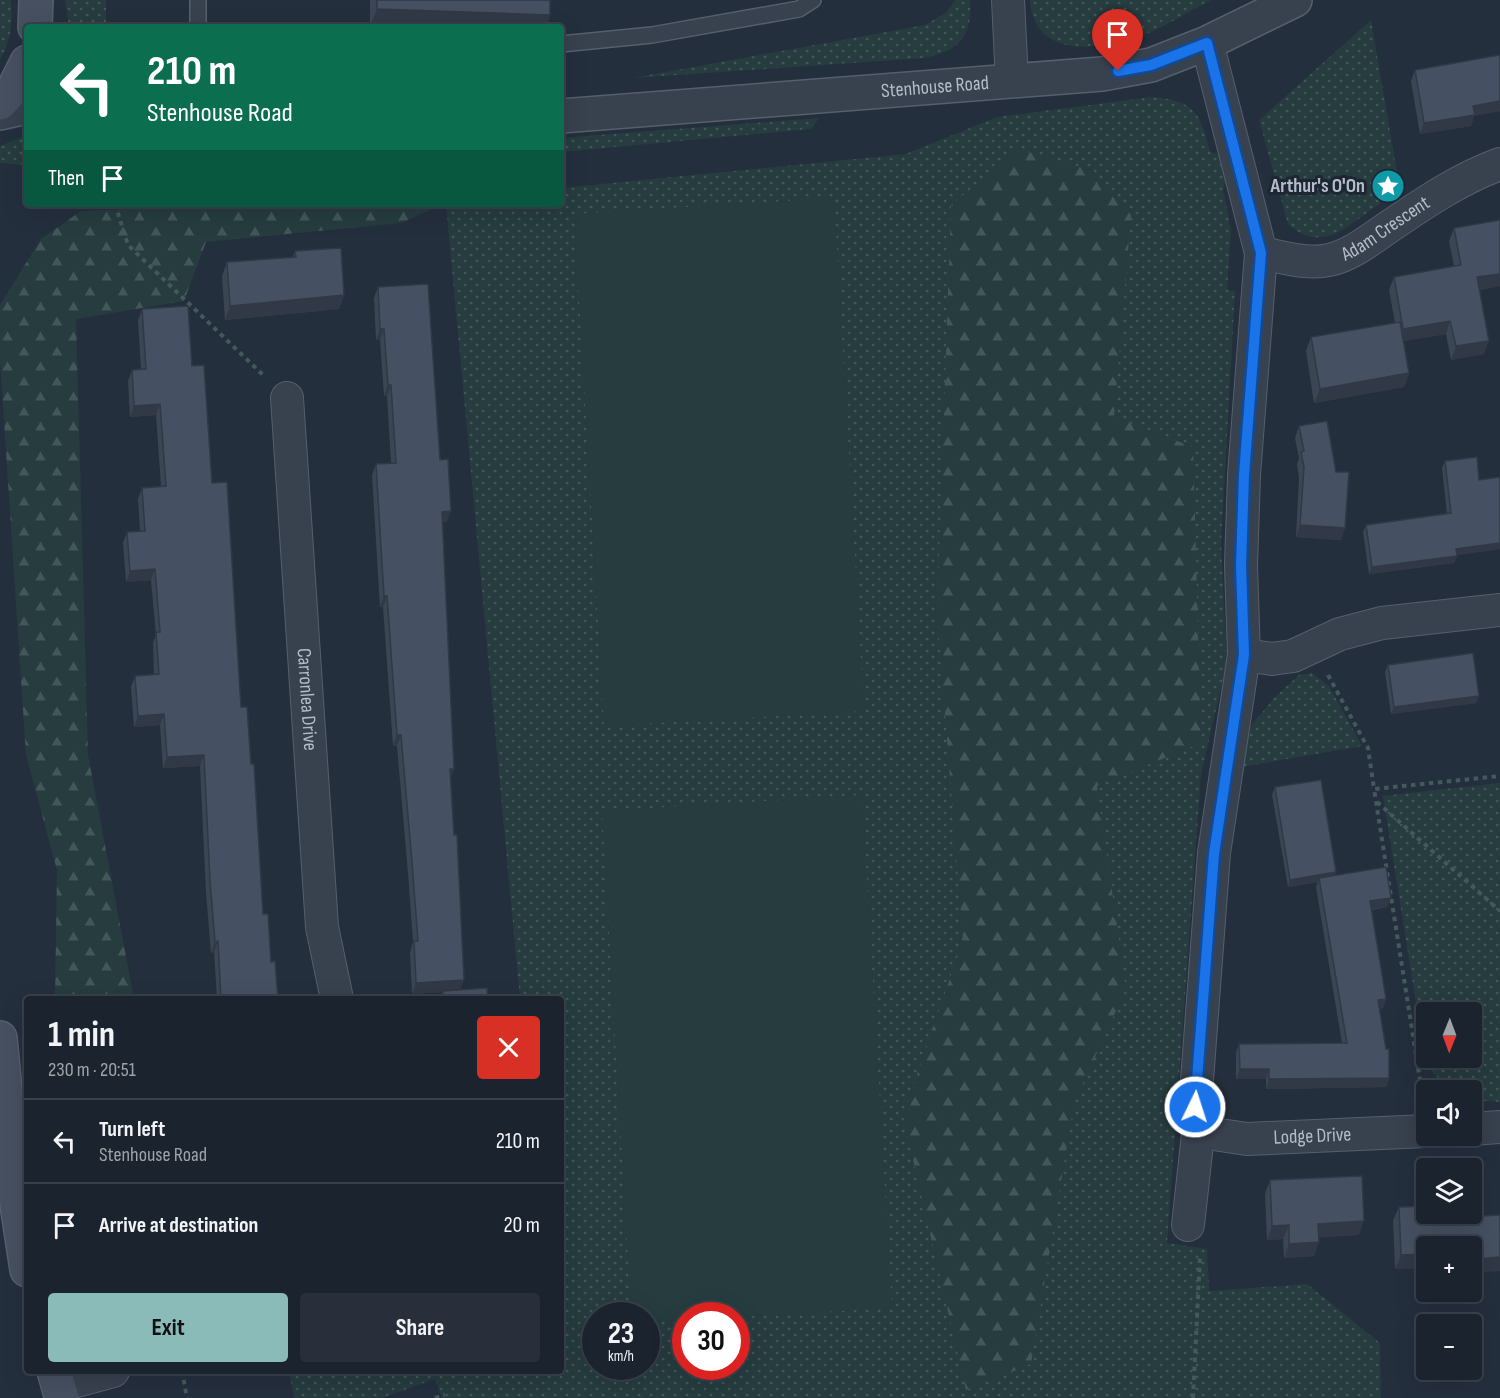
<!DOCTYPE html>
<meta charset="utf-8">
<style>
:root{--surface:#1b232e;--page:#282f3a;--text:#f1f3f6;--muted:#a0a4aa;--line:#39404a;--accent:#8bbbb9}
body{margin:0;font-family:"Sofia Sans Condensed",sans-serif;background:var(--page);color:var(--text);height:100vh;display:flex;flex-direction:column;font-size:22px;white-space:nowrap}
*{box-sizing:border-box;margin:0}
p{font-size:20px;color:var(--muted)}
.icon{flex:none;width:33px;height:33px;fill:none;stroke:currentColor;stroke-width:2;stroke-linecap:round;stroke-linejoin:round}
.map{position:relative;flex:1;overflow:hidden}
.drawer{position:absolute;left:24px;top:996px;width:540px;height:378px;display:flex;flex-direction:column;background:var(--surface);border-radius:6px;box-shadow:0 6px 24px #0002,0 0 0 2px var(--line)}
.drawer>*{flex:none}
.guide{position:absolute;left:24px;top:24px;width:540px;height:183px;border-radius:6px;box-shadow:0 6px 24px #0002,0 0 0 2px var(--line);background:#0b6e4f;color:#fff;overflow:hidden}
.needle{width:39px;rotate:181deg}
.tools{position:absolute;left:1416px;top:1002px;display:grid;gap:12px}
.tools a{display:grid;place-items:center;width:66px;height:66px;border-radius:6px;background:var(--surface);box-shadow:0 6px 24px #0002,0 0 0 2px var(--line);font-size:30px}
.speed{position:absolute;left:582px;top:1302px;display:flex;gap:12px;font-size:30px;font-weight:700;text-align:center}
.speed>*{display:grid;place-content:center;width:78px;height:78px;border-radius:50%;background:var(--surface);box-shadow:0 6px 24px #0002,0 0 0 2px var(--line);line-height:1}
.speed small{font-size:15px;font-weight:400}
.speed .limit{border:9px solid #d22;background:#fff;color:#111}
.pin{position:absolute;display:grid;place-items:center;width:51px;height:51px;color:#fff;margin:-62px -26px;border-radius:50% 50% 50% 0;rotate:-45deg;box-shadow:0 0 6px #0007}
.pin .icon{rotate:45deg}
.me{position:absolute;width:66px;margin:-33px;rotate:4deg;stroke-linejoin:round;filter:drop-shadow(0 0 4px #0008)}
.turn{display:flex;align-items:center;gap:21px;height:126px;padding:0 24px;font-size:27px}
.turn .icon{width:78px;height:78px;stroke-width:2.5}
.turn b{display:block;font-size:42px;line-height:51px}
.then{display:flex;align-items:center;height:57px;padding:0 24px;background:#0003;gap:12px;font-size:22px}
.round{display:grid;place-items:center;flex:none;width:63px;height:63px;border-radius:6px;background:var(--page)}
.headline{display:flex;align-items:center;justify-content:space-between;height:102px;padding:0 24px}
h1{font-size:36px;font-weight:700;line-height:45px}
.cta{display:flex;gap:12px;margin-top:auto;padding:12px 24px}
.cta a{flex:1;height:69px;border-radius:6px;background:var(--accent);color:#111;font-size:24px;font-weight:700;line-height:69px;text-align:center}
.cta a+a{background:var(--page);color:var(--text)}
ul{padding:0;list-style:none}
li{display:flex;align-items:center;gap:18px;height:84px;padding:0 24px;border-top:2px solid var(--line)}
li div{flex:1}
li b{display:block;font-size:22px}
li em{font-style:normal}
.map>svg:first-child{display:block}
.green{fill:url(#green-dots);fill-rule:evenodd}
.forest{fill:url(#forest-firs)}
.pitch{fill:#263c3f}
.lines{fill:none;stroke-linecap:round;stroke-linejoin:round}
.service-casing{stroke:#565f6c;stroke-width:18}
.minor-casing{stroke:#565f6c;stroke-width:34}
.tertiary-casing{stroke:#565f6c;stroke-width:36}
.secondary-casing{stroke:#565f6c;stroke-width:36}
.path{stroke:#44595c;stroke-width:4;stroke-dasharray:4.5 4.5;stroke-linecap:butt}
.service{stroke:#38414e;stroke-width:15}
.minor{stroke:#38414e;stroke-width:32}
.tertiary{stroke:#38414e;stroke-width:33}
.secondary{stroke:#465061;stroke-width:33}
.wall{fill:#3b4654}
.shaded-wall{fill:#303945}
.building{fill:#455162;stroke:#303945;stroke-width:1.5}
.route-casing{stroke:#114b97;stroke-width:15}
.route{stroke:#1a73e8;stroke-width:10}
.labels{text-anchor:middle;dominant-baseline:central;stroke-width:6;stroke-linejoin:round;paint-order:stroke}
.street-label{font-size:20px;fill:#b4bcc9;stroke:#1d2633}
.poi-label{font-size:20px;font-weight:bold;fill:#b4bcc9;stroke:#1d2633;text-anchor:end}
</style>
<div class="map">
<svg width="1500" height="1398" viewBox="0 0 1500 1398">
<defs>
<pattern id="green-dots" width="8" height="8" patternUnits="userSpaceOnUse" patternTransform="scale(1.5)"><rect width="8" height="8" fill="#263c3f"/><path d="M2 2h.1M6 6h.1" fill="none" stroke="#435659" stroke-width="1.8" stroke-linecap="round"/></pattern>
<pattern id="forest-firs" width="22" height="20" patternUnits="userSpaceOnUse" patternTransform="scale(1.5)"><rect width="22" height="20" fill="#263c3f"/><path d="M5 1l3.5 6h-7zM16 11l3.5 6h-7z" fill="#435659"/></pattern>
</defs>
<rect width="100%" height="100%" fill="#242f3e"/>
<g class="green">
<path d="M0,0H11C13,20 11,42 0,59Z"/>
<polygon points="65,0 106,0 106,27 69,27"/>
<path d="M955,0H970C973,36 959,51 924,58L633,78L925,25L947,12Z"/>
<path d="M1030,0H1211C1188,12 1165,27 1141,36C1100,50 1034,60 1030,0Z"/>
<path d="M1371,20L1397,173L1375,189L1381,203C1350,223 1323,256 1288,224L1259,120Z"/>
<path d="M1152,97C1194,100 1201,113 1210,152L1223,155L1227,177L1223,189L1231,231L1227,290L1235,291L1221,544L1227,662L1201,774L1167,1243L1207,1249L1209,1291L1307,1284L1380,1343L1381,1398H442L435,1379L382,1398H294L289,1371H561V999H520L446,204H561V188L906,154L997,117ZM596,1316H646V1366H596ZM686,1316H736V1366H686Z"/>
<polygon points="819,118 811,129 561,152 561,138"/>
<polygon points="27,135 27,165 0,163 0,146"/>
<polygon points="1312,673 1329,686 1362,746 1242,767 1250,727 1274,698 1299,675"/>
<path d="M1500,783V1102L1472,1100V1090H1450L1433,1073L1424,1053L1383,796ZM1426,1012H1472V1058H1426Z"/>
</g>
<g class="forest">
<polygon points="1018,149 1094,171 1131,215 1114,417 1193,447 1201,743 1097,786 1126,989 1074,1103 1031,1364 966,1390 903,1116 963,940 937,614 951,205"/>
<polygon points="250,204 421,204 430,210 401,223 206,242 184,301 76,319 88,755 134,999 55,999 57,870 26,755 0,360 0,305 41,239 81,211"/>
</g>
<g class="pitch">
<polygon points="834,198 864,711 604,726 574,214"/>
<polygon points="862,795 892,1308 737,1317 686,1316 685,1320 647,1322 646,1316 631,1315 602,811"/>
</g>
<g class="lines">
<g class="service-casing">
<g id="service">
<polyline points="198,27 198,0"/>
<polyline points="561,44 652,35 799,9 813,0"/>
</g>
</g>
<g class="minor-casing">
<g id="minor">
<polyline points="1008,0 1012,81"/>
<path id="s1" d="M1261,253C1283,257 1307,265 1329,260C1353,255 1376,235 1396,222C1430,199 1462,178 1500,164"/>
<path id="s2" d="M287,398L322,927L337,999"/>
<polyline points="1244,655 1272,659 1293,656 1340,634 1382,623 1500,610"/>
<path id="s3" d="M1199,1125L1220,1135L1247,1139L1426,1131"/>
<polyline points="1472,1129 1500,1127"/>
<polyline points="1188,1225 1199,1125 1195,1107 1214,853 1244,655 1241,566 1244,475 1261,253 1207,43"/>
<polyline points="58,1386 113,1371"/>
</g>
</g>
<g class="tertiary-casing">
<g id="tertiary">
<polyline points="0,113 27,107"/>
<path id="s4" d="M561,116L1102,74L1151,65L1207,43L1295,0"/>
</g>
</g>
<g class="secondary-casing">
<g id="secondary">
<polyline points="35,27 36,0"/>
<polyline points="0,103 14,88 27,62"/>
<polyline points="0,1038 14,1184 27,1270"/>
<polyline points="54,1371 62,1398"/>
</g>
</g>
<g class="path">
<polyline points="115,204 128,245 263,375"/>
<polyline points="1328,675 1368,748 1374,789"/>
<polyline points="1377,802 1500,911"/>
<polyline points="1423,1099 1374,789 1500,776"/>
<polyline points="182,1371 187,1398"/>
<polyline points="435,1398 445,1395"/>
<polyline points="1193,1398 1200,1256"/>
</g>
<use href="#service" class="service"/>
<use href="#minor" class="minor"/>
<use href="#tertiary" class="tertiary"/>
<use href="#secondary" class="secondary"/>
</g>
<g class="wall">
<polygon points="370,0 550,0 550,15 546,27 370,27"/>
<polygon points="1500,55 1500,111 1474,116 1471,126 1420,134 1411,81 1415,70"/>
<polygon points="1500,220 1500,286 1479,290 1484,354 1451,360 1446,334 1403,341 1409,373 1404,387 1314,403 1306,351 1311,337 1395,323 1389,290 1394,277 1454,266 1449,241 1454,228"/>
<polygon points="295,251 344,295 339,309 225,320 222,276 227,262 293,257"/>
<polygon points="378,287 440,460 447,522 442,522 454,769 450,779 464,980 460,990 488,999 440,999 442,992 412,994 410,952 413,942 408,873 397,746 393,746 383,607 380,607 372,475 376,464 391,463 387,396 384,396 380,340 376,340 374,298"/>
<polygon points="142,309 192,366 212,483 241,707 263,914 278,999 217,999 214,952 211,953 206,892 200,766 163,768 160,725 134,727 131,687 135,676 154,675 153,643 156,635 151,580 126,582 123,543 127,532 140,531 138,499 142,488 161,486 156,415 130,417 128,381 132,370 141,369 138,320"/>
<polygon points="1299,426 1341,540 1296,537 1299,479 1297,464 1299,458 1295,438"/>
<polygon points="1445,461 1479,480 1500,549 1457,555 1454,563 1369,574 1363,532 1366,525 1447,514 1442,468"/>
<polygon points="1388,665 1479,696 1476,703 1391,714 1385,672"/>
<polygon points="1275,787 1335,875 1391,898 1387,907 1372,910 1386,999 1383,1008 1379,1009 1389,1078 1386,1087 1266,1089 1266,1079 1236,1079 1236,1053 1239,1044 1342,1043 1316,887 1318,882 1288,887 1272,795"/>
<polygon points="1270,1180 1359,1235 1319,1237 1314,1256 1284,1258 1283,1239 1267,1240 1265,1194"/>
<polygon points="1399,1207 1447,1218 1500,1215 1472,1273 1472,1246 1426,1246 1426,1268 1395,1269 1393,1221"/>
</g>
<g class="shaded-wall">
<polygon points="377,9 550,15 546,27 370,27"/>
<polygon points="1500,101 1500,111 1474,116 1471,126 1420,134 1424,123 1473,106"/>
<polygon points="1500,274 1500,286 1472,291 1477,277"/>
<polygon points="344,295 339,309 225,320 230,306"/>
<polygon points="1450,321 1446,334 1398,342 1403,329"/>
<polygon points="380,329 384,329 380,340 376,340"/>
<polygon points="1489,341 1484,354 1451,360 1456,346"/>
<polygon points="1409,373 1404,387 1314,403 1320,389"/>
<polygon points="388,385 391,385 387,396 384,396"/>
<polygon points="160,404 156,415 130,417 134,406"/>
<polygon points="451,511 447,522 438,523 442,512"/>
<polygon points="1300,525 1345,528 1341,540 1296,537"/>
<polygon points="1500,543 1500,549 1453,556 1456,549"/>
<polygon points="1457,556 1454,563 1369,574 1372,567"/>
<polygon points="155,569 151,580 126,582 130,571"/>
<polygon points="384,596 387,596 383,607 380,607"/>
<polygon points="1479,696 1476,703 1391,714 1394,707"/>
<polygon points="164,714 160,725 134,727 138,716"/>
<polygon points="397,735 401,735 397,746 393,746"/>
<polygon points="204,755 200,766 163,768 167,757"/>
<polygon points="450,769 454,769 450,780"/>
<polygon points="1336,872 1334,879 1319,878 1318,882 1288,887 1290,880"/>
<polygon points="1391,898 1387,907 1367,910 1370,901"/>
<polygon points="218,941 214,952 211,953 215,942"/>
<polygon points="464,980 460,991 412,994 416,983"/>
<polygon points="1386,999 1383,1008 1374,1009 1378,1000"/>
<polygon points="1240,1069 1269,1069 1266,1079 1236,1079"/>
<polygon points="1389,1078 1386,1087 1266,1089 1269,1079"/>
<polygon points="1364,1221 1359,1235 1313,1238 1318,1224"/>
<polygon points="1289,1225 1283,1239 1267,1240 1272,1226"/>
<polygon points="1319,1242 1314,1256 1284,1258 1289,1244"/>
<polygon points="1472,1252 1477,1252 1472,1266"/>
<polygon points="1426,1254 1426,1268 1395,1269 1401,1255"/>
<polygon points="1500,1257 1500,1271 1472,1273 1477,1259"/>
</g>
<g class="building">
<polygon points="377,0 550,0 550,15 377,9"/>
<polygon points="1500,55 1500,101 1473,106 1475,115 1424,123 1415,70"/>
<polygon points="1500,220 1500,274 1477,277 1489,341 1456,346 1450,321 1403,329 1394,277 1461,265 1454,228"/>
<polygon points="341,248 344,295 230,306 227,262 296,257 295,251"/>
<polygon points="428,284 440,460 448,459 451,511 442,512 454,769 450,769 454,835 457,835 464,980 416,983 414,941 418,941 412,862 401,735 397,735 387,596 384,596 376,464 396,463 391,385 388,385 384,329 380,329 378,287"/>
<polygon points="188,306 192,366 204,365 212,483 227,482 241,707 247,707 251,764 254,764 263,914 268,914 271,962 275,961 278,999 221,999 218,941 215,942 210,881 204,755 167,757 164,714 138,716 135,676 159,674 156,632 160,632 155,569 130,571 127,532 145,531 142,488 166,486 160,404 134,406 132,370 146,369 142,309"/>
<polygon points="1400,322 1409,373 1320,389 1311,337"/>
<polygon points="1327,421 1336,472 1349,472 1345,528 1300,525 1304,467 1301,452 1304,451 1299,426"/>
<polygon points="1477,457 1479,480 1500,477 1500,543 1456,549 1457,556 1372,567 1366,525 1451,513 1445,461"/>
<polygon points="1473,653 1479,696 1394,707 1388,665"/>
<polygon points="1321,780 1336,872 1290,880 1275,787"/>
<polygon points="1386,867 1391,898 1370,901 1386,999 1378,1000 1386,1049 1389,1049 1389,1078 1269,1079 1269,1069 1240,1069 1239,1044 1347,1043 1319,878"/>
<polygon points="487,988 488,999 443,999 443,991"/>
<polygon points="1362,1176 1364,1221 1318,1224 1319,1242 1289,1244 1289,1225 1272,1226 1270,1180"/>
<polygon points="1426,1206 1426,1214 1447,1214 1447,1218 1500,1215 1500,1257 1477,1259 1477,1252 1472,1252 1472,1246 1426,1246 1426,1254 1401,1255 1399,1207"/>
</g>
<g class="lines">
<g class="route-casing">
<polyline id="route" points="1118,71 1151,65 1207,43 1261,253 1244,475 1241,566 1244,655 1214,854 1195,1107"/>
</g>
<use href="#route" class="route"/>
</g>
<defs>
<g id="sight-disc" transform="scale(1.725)"><circle r="9.5" fill="#0f9aa8" stroke="#1d2633"/><path d="M0-6L1.8-2.2L6-1.7L2.9 1.2L3.7 5.4L0 3.3L-3.7 5.4L-2.9 1.2L-6-1.7L-1.8-2.2Z" fill="#fff"/></g>
</defs>
<g fill-rule="evenodd">
<use href="#sight-disc" x="1388" y="186"/>
</g>
<g class="labels">
<g class="street-label">
<text stroke="none"><textPath href="#s4" startOffset="375">Stenhouse Road</textPath></text>
<text stroke="none"><textPath href="#s1" startOffset="134">Adam Crescent</textPath></text>
<text stroke="none"><textPath href="#s2" startOffset="302">Carronlea Drive</textPath></text>
<text stroke="none"><textPath href="#s3" startOffset="116">Lodge Drive</textPath></text>
</g>
<g class="poi-label">
<text x="1365" y="186">Arthur's O'On</text>
</g>
</g>
</svg>
<div class="tools">
<a><svg class="needle" viewBox="-14 -14 28 28"><path d="M0-13l5 13h-10z" fill="#e53935"/><path d="M0 13l5-13h-10z" fill="#a0a4aa"/></svg></a>
<a><svg class="icon" aria-label="sound" viewBox="0 0 24 24"><path d="M4 9h4l5-4v14l-5-4H4zM17 9q2 3 0 6"/></svg></a>
<a><svg class="icon" aria-label="layers" viewBox="0 0 24 24"><path d="M12 4l9 5-9 5-9-5zM3 14l9 5 9-5"/></svg></a>
<a>+</a>
<a>−</a>
</div>
<div class="speed"><div>23<small>km/h</small></div><div class="limit">30</div></div>
<div class="pin" style="left:1118px;top:71px;background:#d93025"><svg class="icon" aria-label="arrive" viewBox="0 0 24 24"><path d="M6 21V4h12l-3 4 3 4H6"/></svg></div>
<svg class="me" style="left:1195px;top:1107px" viewBox="-20 -20 40 40"><circle r="17" fill="#1a73e8" stroke="#fff" stroke-width="3"/><path d="M0-11L8 9 0 5-8 9z" fill="#fff"/></svg>
<div class="guide">
<div class="turn"><svg class="icon" aria-label="left" viewBox="0 0 24 24"><path d="M17 20v-9H6M10 6l-5 5 5 5"/></svg><div><b>210 m</b>Stenhouse Road</div></div>
<div class="then">Then<svg class="icon" aria-label="arrive" viewBox="0 0 24 24"><path d="M6 21V4h12l-3 4 3 4H6"/></svg></div>
</div>
<section class="drawer">
<div class="headline"><div><h1>1 min</h1><p>230 m · 20:51</p></div><a class="round" style="background:#d93025;color:#fff"><svg class="icon" aria-label="close" viewBox="0 0 24 24"><path d="M6 6l12 12M18 6L6 18"/></svg></a></div>
<ul>
<li><svg class="icon" aria-label="left" viewBox="0 0 24 24"><path d="M17 20v-9H6M10 6l-5 5 5 5"/></svg><div><b>Turn left</b><p>Stenhouse Road</p></div><em>210 m</em></li>
<li><svg class="icon" aria-label="arrive" viewBox="0 0 24 24"><path d="M6 21V4h12l-3 4 3 4H6"/></svg><div><b>Arrive at destination</b></div><em>20 m</em></li>
</ul>
<div class="cta"><a>Exit</a><a>Share</a></div>
</section>
</div>
